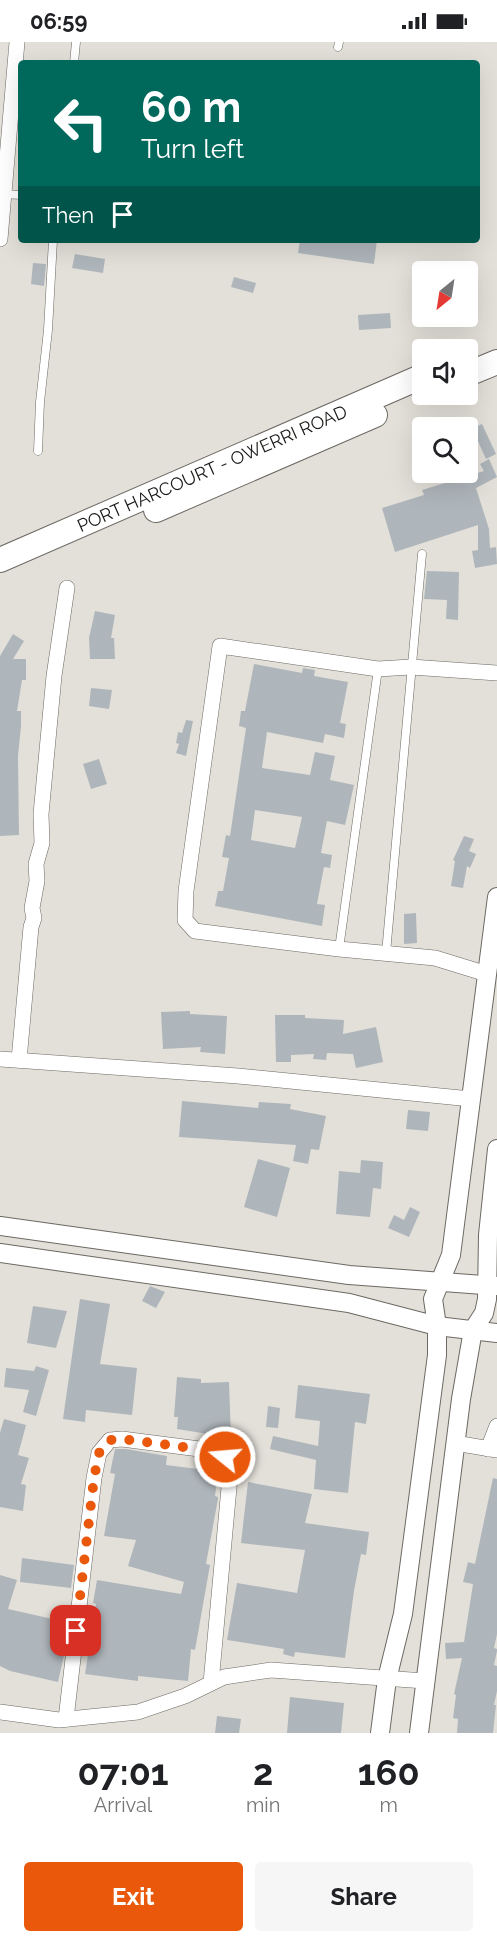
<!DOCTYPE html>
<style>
:root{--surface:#fff;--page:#f6f6f6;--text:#202124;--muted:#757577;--accent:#ea580c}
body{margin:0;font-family:Raleway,sans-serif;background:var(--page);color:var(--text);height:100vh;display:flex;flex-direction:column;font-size:22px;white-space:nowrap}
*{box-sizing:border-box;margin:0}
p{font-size:20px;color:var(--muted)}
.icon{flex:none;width:33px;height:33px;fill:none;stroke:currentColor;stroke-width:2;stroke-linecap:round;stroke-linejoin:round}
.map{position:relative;height:1691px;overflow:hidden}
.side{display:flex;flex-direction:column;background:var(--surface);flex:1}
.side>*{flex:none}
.hud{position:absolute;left:18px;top:18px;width:462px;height:183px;border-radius:6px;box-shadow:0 6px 24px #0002;background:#00695c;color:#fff;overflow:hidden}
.needle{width:39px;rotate:210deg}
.tools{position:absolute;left:412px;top:219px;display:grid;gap:12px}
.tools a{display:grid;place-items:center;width:66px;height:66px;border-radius:6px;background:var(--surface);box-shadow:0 6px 24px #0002;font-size:30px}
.pin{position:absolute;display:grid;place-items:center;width:51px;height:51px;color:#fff;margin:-26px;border-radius:12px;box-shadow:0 3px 9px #0006}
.me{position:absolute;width:66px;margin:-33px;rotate:287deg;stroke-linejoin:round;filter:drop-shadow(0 0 4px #0008)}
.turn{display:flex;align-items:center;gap:21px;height:126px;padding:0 24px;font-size:27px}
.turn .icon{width:78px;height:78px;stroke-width:2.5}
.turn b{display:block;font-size:42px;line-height:51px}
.then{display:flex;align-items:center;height:57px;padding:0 24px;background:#0003;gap:12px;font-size:22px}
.eta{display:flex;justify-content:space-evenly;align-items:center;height:102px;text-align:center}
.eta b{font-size:36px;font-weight:700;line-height:42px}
.cta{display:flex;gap:12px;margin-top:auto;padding:12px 24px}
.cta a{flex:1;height:69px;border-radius:6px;background:var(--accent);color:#fff;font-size:24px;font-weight:700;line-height:69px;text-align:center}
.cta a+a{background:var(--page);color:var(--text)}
.status{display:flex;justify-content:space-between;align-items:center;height:42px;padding:0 30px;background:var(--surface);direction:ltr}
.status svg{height:16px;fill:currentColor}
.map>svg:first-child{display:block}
.building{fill:#afb6bb;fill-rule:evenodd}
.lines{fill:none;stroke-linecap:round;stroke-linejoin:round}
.service-casing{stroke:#6c6963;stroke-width:9}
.minor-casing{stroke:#6c6963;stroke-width:16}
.tertiary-casing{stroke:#6c6963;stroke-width:20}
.primary-casing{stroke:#6c6963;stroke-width:26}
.service{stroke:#fff;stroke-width:8}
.minor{stroke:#fff;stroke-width:15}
.tertiary{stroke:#fff;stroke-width:18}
.primary{stroke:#fff;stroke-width:24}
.route{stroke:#ea580c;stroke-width:10;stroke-dasharray:0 18}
.labels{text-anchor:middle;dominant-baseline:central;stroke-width:4.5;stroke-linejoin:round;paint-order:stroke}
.street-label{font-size:18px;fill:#1a1917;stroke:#f0ede6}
</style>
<div class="status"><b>06:59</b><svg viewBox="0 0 49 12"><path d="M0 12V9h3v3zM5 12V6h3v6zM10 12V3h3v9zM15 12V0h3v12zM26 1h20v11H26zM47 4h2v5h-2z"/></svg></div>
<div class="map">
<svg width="497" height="1691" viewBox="0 0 497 1691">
<rect width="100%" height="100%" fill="#e3e0d9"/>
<g class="building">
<polygon points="300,198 377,198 374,222 298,211"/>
<polygon points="75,212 105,217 103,231 72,226"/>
<polygon points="33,221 46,222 44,244 31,242"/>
<polygon points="234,235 256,241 253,251 231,245"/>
<polygon points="390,271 391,286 359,288 358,273"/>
<polygon points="482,382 496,412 486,417 472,386"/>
<polygon points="489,417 497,435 476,446 489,487 490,506 496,505 497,522 475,526 472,509 478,508 478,483 395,510 382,466 424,453 422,448 484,429 480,422"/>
<polygon points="427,529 459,530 458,578 446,577 447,558 424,557"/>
<polygon points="95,569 115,573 111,596 114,596 115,617 90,617 89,596"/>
<polygon points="13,592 24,599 13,617 26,617 26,638 22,638 17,669 21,669 21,684 18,714 19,793 0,794 0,614"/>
<path d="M254,622L302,631L303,626L315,628L314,634L348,640L340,681L346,682L344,696L325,692L323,701L267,690L262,726L310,733L315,710L335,714L330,738L354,743L345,783L327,779L321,811L332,813L330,826L324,825L317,862L325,863L322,884L215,864L218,849H223L229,816L222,815L226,793L230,794L246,686L239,684L241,669H245ZM255,768L302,775L295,806L251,798Z"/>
<polygon points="91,646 112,648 109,667 89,664"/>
<polygon points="186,678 193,679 186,714 176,711 179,702 176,701 178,690 182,691"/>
<polygon points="99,717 107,742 91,747 83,722"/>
<polygon points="464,794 474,797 469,809 476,812 470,826 467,824 463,846 451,844 455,819 453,818"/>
<polygon points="416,871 417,901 404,902 404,872"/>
<polygon points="190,969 190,972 227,974 225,1012 200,1010 201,1005 163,1007 161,970"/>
<polygon points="275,973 305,973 305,976 344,978 343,992 376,985 383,1020 356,1026 353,1012 327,1011 326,1018 313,1017 314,1012 291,1013 291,1020 276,1020"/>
<polygon points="182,1059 258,1066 259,1060 291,1062 290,1067 326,1074 319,1108 311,1107 308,1122 293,1119 296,1103 179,1095"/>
<polygon points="408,1068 430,1070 428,1089 406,1087"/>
<polygon points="258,1117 290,1126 277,1175 244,1165"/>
<polygon points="361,1118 383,1120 381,1147 373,1146 370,1175 336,1172 339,1129 360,1131"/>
<polygon points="410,1165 420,1170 409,1195 388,1186 394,1173 404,1178"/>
<polygon points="150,1244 165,1250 156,1266 142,1259"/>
<polygon points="80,1257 110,1262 100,1322 137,1326 132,1373 86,1368 85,1380 63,1377"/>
<polygon points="33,1264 67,1269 56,1306 27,1301"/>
<polygon points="36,1324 49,1328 36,1374 23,1370 29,1348 4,1345 6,1326 34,1329"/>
<polygon points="177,1335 201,1337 201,1341 229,1340 231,1395 208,1395 208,1392 177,1387 178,1375 174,1375"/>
<polygon points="298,1343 370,1352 366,1382 355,1380 348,1451 314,1447 316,1418 270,1407 273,1394 318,1404 320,1379 295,1376"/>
<polygon points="268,1364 280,1366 278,1386 266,1385"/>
<polygon points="4,1377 26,1383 18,1413 29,1416 21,1442 26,1443 23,1469 0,1465 0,1391"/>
<polygon points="115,1407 126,1407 167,1414 166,1423 198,1427 200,1417 219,1423 215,1454 218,1455 218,1457 206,1522 210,1523 195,1608 191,1607 188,1639 138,1634 138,1639 85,1632 96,1562 93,1561 97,1538 181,1552 184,1540 128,1524 136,1498 104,1494 115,1432 110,1431"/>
<polygon points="493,1436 497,1437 497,1592 494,1606 497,1607 497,1609 494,1623 497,1624 497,1649 494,1663 496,1663 493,1691 457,1691 458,1677 453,1676 456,1653 454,1652 462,1616 446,1617 445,1601 464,1600 473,1542 463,1540 468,1520 475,1522"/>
<polygon points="248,1440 312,1452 305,1481 369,1490 366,1513 361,1512 354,1549 345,1616 295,1610 294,1615 283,1612 284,1607 227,1598 237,1541 297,1551 305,1508 241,1501"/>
<polygon points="22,1516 74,1523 71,1546 20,1540"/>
<polygon points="0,1533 17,1538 8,1567 66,1580 59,1612 64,1613 58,1640 10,1629 0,1624"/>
<polygon points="290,1655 344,1661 341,1691 287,1691"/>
<polygon points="217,1674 241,1677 239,1691 215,1691"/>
</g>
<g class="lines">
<g class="service-casing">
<g id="service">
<polyline points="338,5 339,0"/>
<polyline points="74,21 76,0"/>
<polyline points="3,152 21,153"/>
<polyline points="38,409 40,360 48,288 53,198"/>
<polyline points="339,907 378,627"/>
<polyline points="386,911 422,512"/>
</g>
</g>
<g class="minor-casing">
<g id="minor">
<polyline points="0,197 17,0"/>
<polyline points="487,932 435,916 339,907 195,889 185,878 186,849 220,604 378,627 411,625 497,631"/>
<polyline points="0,1017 238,1034 471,1057"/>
<polyline points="19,1018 31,885 34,876 32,866 37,839 36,822 42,801 41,772 54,634 67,546"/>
<polyline points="455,1401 497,1408"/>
<polyline points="488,1407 497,1384"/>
<polyline points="0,1670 59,1678 138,1670 185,1654 224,1635 271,1628 425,1639"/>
<polyline points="66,1677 94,1436 99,1411 110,1398 122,1397 207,1408 225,1415 231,1424 211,1641"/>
</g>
</g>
<g class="tertiary-casing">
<g id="tertiary">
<polyline points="0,1184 349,1233 497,1244"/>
<polyline points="0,1211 349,1261 437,1284 497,1291"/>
<polyline points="380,1691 387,1637 403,1572 437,1313 437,1284 433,1257 451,1213 497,855"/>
<polyline points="419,1691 461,1357 473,1288 484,1271 487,1257 488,1193 497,1107"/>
</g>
</g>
<g class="primary-casing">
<g id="primary">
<polyline points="468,332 497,320"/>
<polyline points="156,468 375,373"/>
<path id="s1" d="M0,518L423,334"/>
</g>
</g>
<use href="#service" class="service"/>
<use href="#minor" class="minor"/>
<use href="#tertiary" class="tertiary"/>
<use href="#primary" class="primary"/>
</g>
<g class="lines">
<polyline class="route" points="76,1589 94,1436 99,1411 110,1398 122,1397 207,1408 225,1415"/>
</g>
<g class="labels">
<g class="street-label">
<text stroke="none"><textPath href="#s1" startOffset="231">PORT HARCOURT - OWERRI ROAD</textPath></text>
</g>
</g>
</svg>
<div class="tools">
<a><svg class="needle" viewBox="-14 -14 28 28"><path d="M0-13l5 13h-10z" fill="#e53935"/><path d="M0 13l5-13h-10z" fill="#757577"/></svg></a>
<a><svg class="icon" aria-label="sound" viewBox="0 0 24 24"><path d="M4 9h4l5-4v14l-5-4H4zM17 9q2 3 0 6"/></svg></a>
<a><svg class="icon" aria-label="search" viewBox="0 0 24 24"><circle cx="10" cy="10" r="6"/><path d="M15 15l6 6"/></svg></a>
</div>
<div class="pin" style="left:76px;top:1589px;background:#d93025"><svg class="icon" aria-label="arrive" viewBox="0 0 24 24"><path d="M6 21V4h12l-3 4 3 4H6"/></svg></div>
<svg class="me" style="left:225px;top:1415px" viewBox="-20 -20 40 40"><circle r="17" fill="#ea580c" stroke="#fff" stroke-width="3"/><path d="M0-11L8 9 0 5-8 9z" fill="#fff"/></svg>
<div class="hud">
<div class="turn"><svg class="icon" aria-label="left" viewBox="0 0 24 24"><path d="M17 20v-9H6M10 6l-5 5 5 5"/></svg><div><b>60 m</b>Turn left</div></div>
<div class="then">Then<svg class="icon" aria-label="arrive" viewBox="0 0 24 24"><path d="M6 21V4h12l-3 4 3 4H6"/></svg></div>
</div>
</div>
<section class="side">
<div class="eta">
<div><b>07:01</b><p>Arrival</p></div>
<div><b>2</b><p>min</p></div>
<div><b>160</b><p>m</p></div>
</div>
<div class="cta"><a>Exit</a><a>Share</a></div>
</section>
